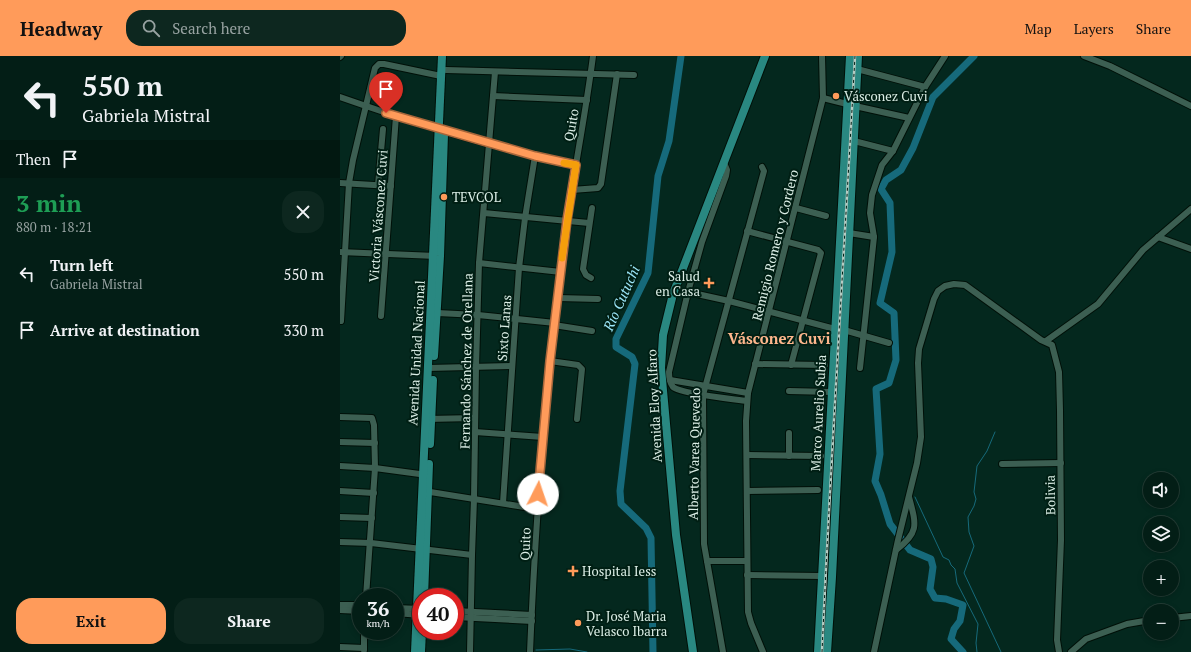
<!DOCTYPE html>
<meta charset="utf-8">
<style>
:root{--surface:#031e16;--page:#0d271f;--text:#f1f3f6;--muted:#97a2a1;--line:#243c35;--accent:#ff9b5a}
body{margin:0;font-family:"PT Serif",serif;background:var(--page);color:var(--text);height:100vh;display:flex;flex-direction:column;font-size:15px;white-space:nowrap}
*{box-sizing:border-box;margin:0}
p{font-size:13px;color:var(--muted)}
.icon{flex:none;width:22px;height:22px;fill:none;stroke:currentColor;stroke-width:2;stroke-linecap:round;stroke-linejoin:round}
.map{position:relative;flex:1;overflow:hidden}
.side{display:flex;flex-direction:column;background:var(--surface);width:340px}
.side>*{flex:none}
.banner{background:#031e16;color:var(--text);overflow:hidden}
.buttons{position:absolute;left:803px;top:416px;display:grid;gap:8px}
.buttons a{display:grid;place-items:center;width:36px;height:36px;border-radius:50%;background:var(--surface);box-shadow:0 2px 6px #0003,0 0 0 1px var(--line);font-size:20px}
.speed{position:absolute;left:12px;top:532px;display:flex;gap:8px;font-size:20px;font-weight:700;text-align:center}
.speed>*{display:grid;place-content:center;width:52px;height:52px;border-radius:50%;background:var(--surface);box-shadow:0 2px 6px #0003,0 0 0 1px var(--line);line-height:1}
.speed small{font-size:10px;font-weight:400}
.speed .limit{border:6px solid #d22;background:#fff;color:#111}
.pin{position:absolute;display:grid;place-items:center;width:34px;height:34px;color:#fff;margin:-41px -17px;border-radius:50% 50% 50% 0;rotate:-45deg;box-shadow:0 0 4px #0007}
.pin .icon{rotate:45deg}
.me{position:absolute;width:44px;margin:-22px;rotate:4deg;stroke-linejoin:round;filter:drop-shadow(0 0 3px #0008)}
.turn{display:flex;align-items:center;gap:14px;height:84px;padding:0 16px;font-size:18px}
.turn .icon{width:52px;height:52px;stroke-width:2.5}
.turn b{display:block;font-size:28px;line-height:34px}
.then{display:flex;align-items:center;height:38px;padding:0 16px;background:#0003;gap:8px;font-size:15px}
.round{display:grid;place-items:center;flex:none;width:42px;height:42px;border-radius:16px;background:var(--page)}
.head{display:flex;align-items:center;justify-content:space-between;height:68px;padding:0 16px}
h1{font-size:24px;font-weight:700;line-height:30px;color:#1e9e55}
.primary-button{display:flex;gap:8px;margin-top:auto;padding:8px 16px}
.primary-button a{flex:1;height:46px;border-radius:16px;background:var(--accent);color:#111;font-size:16px;font-weight:700;line-height:46px;text-align:center}
.primary-button a+a{background:var(--page);color:var(--text)}
ul{padding:0;list-style:none}
li{display:flex;align-items:center;gap:12px;height:56px;padding:0 16px}
li div{flex:1}
li b{display:block;font-size:15px}
li em{font-style:normal}
header{display:flex;align-items:center;gap:24px;box-sizing:border-box;height:56px;padding:0 20px;background:var(--accent);color:#111}
header strong{font-size:19px}
nav{display:flex;gap:22px;margin-inline-start:auto;font-size:14px}
.search{width:280px;height:36px;background:var(--page);display:flex;align-items:center;gap:10px;box-sizing:border-box;padding:0 14px;border-radius:16px;color:var(--muted);font-size:15px}
main{display:flex;flex:1;min-height:0}
.map>svg:first-child{display:block}
.lines{fill:none;stroke-linecap:round;stroke-linejoin:round}
.stream{stroke:#166a7b;stroke-width:1}
.river{stroke:#166a7b;stroke-width:7}
.minor-casing{stroke:#001008;stroke-width:8}
.major-casing{stroke:#001008;stroke-width:10}
.minor{stroke:#3c5f52;stroke-width:6}
.major{stroke:#298881;stroke-width:8}
.rail-casing{stroke:#b6ccc4;stroke-width:2.5}
.rail{stroke:#001f14;stroke-width:1;stroke-dasharray:3;stroke-linecap:butt}
.route-casing{stroke:#a6653a;stroke-width:10}
.route{stroke:#ff9b5a;stroke-width:7}
.slow{stroke:#f59e0b;stroke-width:7}
.poi-dot{fill:#ff9b5a;stroke:#001f14;stroke-width:1.5}
.labels{text-anchor:middle;dominant-baseline:central;stroke-width:4;stroke-linejoin:round;paint-order:stroke}
.poi-label{font-size:13px;fill:#dbeee6;stroke:#001f14;text-anchor:start}
.street-label{font-size:13px;fill:#dbeee6;stroke:#001f14}
.water-label{font-size:14px;font-style:italic;fill:#9ce6f9;stroke:#001f14}
.quarter-label{font-size:15px;font-weight:bold;fill:#feb78d;stroke:#001f14}
</style>
<header>
<strong>Headway</strong>
<div class="search"><svg class="icon" aria-label="search" viewBox="0 0 24 24"><circle cx="10" cy="10" r="6"/><path d="M15 15l6 6"/></svg>Search here</div>
<nav><a>Map</a><a>Layers</a><a>Share</a></nav>
</header>
<main>
<section class="side">
<div class="banner">
<div class="turn"><svg class="icon" aria-label="left" viewBox="0 0 24 24"><path d="M17 20v-9H6M10 6l-5 5 5 5"/></svg><div><b>550 m</b>Gabriela Mistral</div></div>
<div class="then">Then<svg class="icon" aria-label="arrive" viewBox="0 0 24 24"><path d="M6 21V4h12l-3 4 3 4H6"/></svg></div>
</div>
<div class="head"><div><h1>3 min</h1><p>880 m · 18:21</p></div><a class="round"><svg class="icon" aria-label="close" viewBox="0 0 24 24"><path d="M6 6l12 12M18 6L6 18"/></svg></a></div>
<ul>
<li><svg class="icon" aria-label="left" viewBox="0 0 24 24"><path d="M17 20v-9H6M10 6l-5 5 5 5"/></svg><div><b>Turn left</b><p>Gabriela Mistral</p></div><em>550 m</em></li>
<li><svg class="icon" aria-label="arrive" viewBox="0 0 24 24"><path d="M6 21V4h12l-3 4 3 4H6"/></svg><div><b>Arrive at destination</b></div><em>330 m</em></li>
</ul>
<div class="primary-button"><a>Exit</a><a>Share</a></div>
</section>
<div class="map">
<svg width="851" height="596" viewBox="0 0 851 596">
<rect width="100%" height="100%" fill="#04281e"/>
<g class="lines">
<g class="stream">
<polyline points="655,376 647,395 637,410 634,436 636,443 634,450 628,461 629,476 634,490 624,517 661,596"/>
<polyline points="575,441 603,501 609,504 611,509 615,513 617,527 638,568 636,587 637,596"/>
<polyline points="196,594 230,593 247,596"/>
</g>
<g class="river">
<polyline points="313,596 311,482 306,472 281,448 280,435 295,308 292,301 276,291 276,283 308,217 318,120 329,85 341,0"/>
<polyline points="623,596 611,583 614,573 620,565 623,549 606,543 595,542 590,533 593,511 591,503 570,494 550,468 541,439 535,425 540,398 536,333 549,327 556,304 554,257 540,247 552,196 550,147 541,133 546,124 561,114 573,92 593,41 634,0"/>
</g>
<g class="minor-casing">
<g id="minor">
<polyline points="744,0 770,10 851,50"/>
<polyline points="0,1 1,0"/>
<polyline points="517,13 585,31"/>
<polyline points="106,14 294,19"/>
<polyline points="153,40 247,44"/>
<path d="M0,41C77,68 156,92 236,109"/>
<polyline points="483,42 507,48"/>
<polyline points="515,50 569,62"/>
<polyline points="514,85 553,95"/>
<path d="M384,107L387,114L386,120L362,186L348,236L329,316C329,321 330,327 333,331C341,338 394,343 407,345"/>
<polyline points="0,127 51,130"/>
<polyline points="38,129 43,73"/>
<polyline points="232,134 258,132 261,128 277,18"/>
<polyline points="456,152 486,160"/>
<polyline points="144,157 249,167"/>
<polyline points="407,175 478,194 481,197 451,309"/>
<polyline points="509,177 534,181"/>
<polyline points="818,181 851,193"/>
<polyline points="0,196 96,200"/>
<polyline points="139,207 221,216"/>
<polyline points="251,222 246,219 243,213 252,152"/>
<polyline points="348,236 389,245 495,273"/>
<polyline points="218,242 258,243"/>
<polyline points="97,257 138,259 215,267"/>
<polyline points="41,260 56,60"/>
<polyline points="1,265 9,127 13,104 35,12 39,8 44,8 101,20"/>
<polyline points="214,269 252,275"/>
<polyline points="504,274 549,287"/>
<polyline points="706,285 758,248 803,194 851,153"/>
<polyline points="210,305 238,309 242,313 237,363"/>
<polyline points="415,308 485,309"/>
<polyline points="88,312 172,310"/>
<polyline points="520,312 534,181 530,157 532,139 542,109 553,95 585,31 605,0"/>
<polyline points="330,324 408,337"/>
<polyline points="449,335 492,336"/>
<polyline points="0,361 32,362 34,369 35,412 26,541"/>
<polyline points="87,363 135,362"/>
<polyline points="135,376 203,381"/>
<polyline points="0,386 35,387"/>
<polyline points="407,399 481,400"/>
<polyline points="449,400 449,377"/>
<polyline points="662,408 721,407"/>
<polyline points="0,410 35,412 87,419"/>
<polyline points="0,435 34,437"/>
<polyline points="84,435 197,453"/>
<polyline points="407,435 478,434"/>
<polyline points="163,447 179,212 185,162 195,100"/>
<polyline points="0,461 32,462"/>
<polyline points="0,486 31,487 132,499"/>
<path d="M556,494C580,476 576,468 569,441"/>
<polyline points="367,505 407,505"/>
<polyline points="407,519 482,520"/>
<polyline points="0,549 21,549"/>
<polyline points="55,552 81,553"/>
<polyline points="0,554 21,555"/>
<polyline points="115,555 192,559"/>
<polyline points="55,557 81,559"/>
<polyline points="115,561 192,565"/>
<polyline points="832,562 851,560"/>
<polyline points="0,591 24,592"/>
<polyline points="24,594 24,575"/>
<polyline points="130,596 132,499 134,443 136,311 139,207 155,16"/>
<path d="M190,596C196,452 207,307 227,165C235,110 246,55 253,0"/>
<polyline points="383,596 364,488 363,339 424,115 422,111"/>
<polyline points="423,596 411,567 408,556 406,365 408,337 483,42 482,0"/>
<polyline points="534,596 558,484 577,407 581,381 578,307 579,293 594,243 598,235 605,230 614,228 625,229 701,284 712,289 719,316 720,354 721,484 717,584 719,596"/>
<polyline points="731,596 746,583 787,568 810,564"/>
</g>
</g>
<g class="major-casing">
<g id="major">
<polyline points="94,300 100,200 104,78"/>
<polyline points="90,388 93,324"/>
<polyline points="84,541 89,408"/>
<polyline points="75,596 102,0"/>
<polyline points="81,596 82,575"/>
<polyline points="353,596 336,479 321,312 323,279 333,238 425,0"/>
<polyline points="478,596 510,0"/>
<polyline points="487,596 492,521 518,0"/>
</g>
</g>
<use href="#minor" class="minor"/>
<use href="#major" class="major"/>
<g class="rail-casing">
<path id="rail" d="M482,596C491,397 504,199 515,0"/>
</g>
<use href="#rail" class="rail"/>
</g>
<g class="lines">
<g class="route-casing">
<polyline id="route" points="46,57 195,100 236,109 227,164 210,305 198,438"/>
</g>
<use href="#route" class="route"/>
<polyline class="slow" points="222,202 236,109 224,107"/>
</g>
<g class="poi-dot">
<circle cx="496" cy="40" r="4"/>
<circle cx="104" cy="141" r="4"/>
<path d="M367 221h4v4h4v4h-4v4h-4v-4h-4v-4h4z"/>
<path d="M231 509h4v4h4v4h-4v4h-4v-4h-4v-4h4z"/>
<circle cx="238" cy="567" r="4"/>
</g>
<g class="labels">
<g class="poi-label">
<text x="504" y="40">Vásconez Cuvi</text>
<text x="112" y="141">TEVCOL</text>
<text x="360" y="220" text-anchor="end">Salud<tspan x="360" dy="15">en Casa</tspan></text>
<text x="242" y="515">Hospital Iess</text>
<text x="246" y="560">Dr. José Maria<tspan x="246" dy="15">Velasco Ibarra</tspan></text>
</g>
<g class="street-label">
<text transform="translate(231 69) rotate(-80)">Quito</text>
<text transform="translate(38 160) rotate(-86)">Victoria Vásconez Cuvi</text>
<text transform="translate(435 189) rotate(-76)">Remigio Romero y Cordero</text>
<text transform="translate(164 272) rotate(-86)">Sixto Lanas</text>
<text transform="translate(76 297) rotate(-87)">Avenida Unidad Nacional</text>
<text transform="translate(126 305) rotate(-89)">Fernando Sánchez de Orellana</text>
<text transform="translate(314 350) rotate(-93)">Avenida Eloy Alfaro</text>
<text transform="translate(478 357) rotate(-87)">Marco Aurelio Subia</text>
<text transform="translate(354 398) rotate(-89)">Alberto Varea Quevedo</text>
<text transform="translate(710 439) rotate(-91)">Bolivia</text>
<text transform="translate(185 488) rotate(-88)">Quito</text>
</g>
<g class="water-label">
<text transform="translate(281 242) rotate(-66)">Río Cutuchi</text>
</g>
<g class="quarter-label">
<text x="439" y="282">Vásconez Cuvi</text>
</g>
</g>
</svg>
<div class="buttons">
<a><svg class="icon" aria-label="sound" viewBox="0 0 24 24"><path d="M4 9h4l5-4v14l-5-4H4zM17 9q2 3 0 6"/></svg></a>
<a><svg class="icon" aria-label="layers" viewBox="0 0 24 24"><path d="M12 4l9 5-9 5-9-5zM3 14l9 5 9-5"/></svg></a>
<a>+</a>
<a>−</a>
</div>
<div class="speed"><div>36<small>km/h</small></div><div class="limit">40</div></div>
<div class="pin" style="left:46px;top:57px;background:#d93025"><svg class="icon" aria-label="arrive" viewBox="0 0 24 24"><path d="M6 21V4h12l-3 4 3 4H6"/></svg></div>
<svg class="me" style="left:198px;top:438px" viewBox="-20 -20 40 40"><circle r="19" fill="#fff"/><path d="M0-13L10 11 0 6-10 11z" fill="#ff9b5a"/></svg>
</div>
</main>
